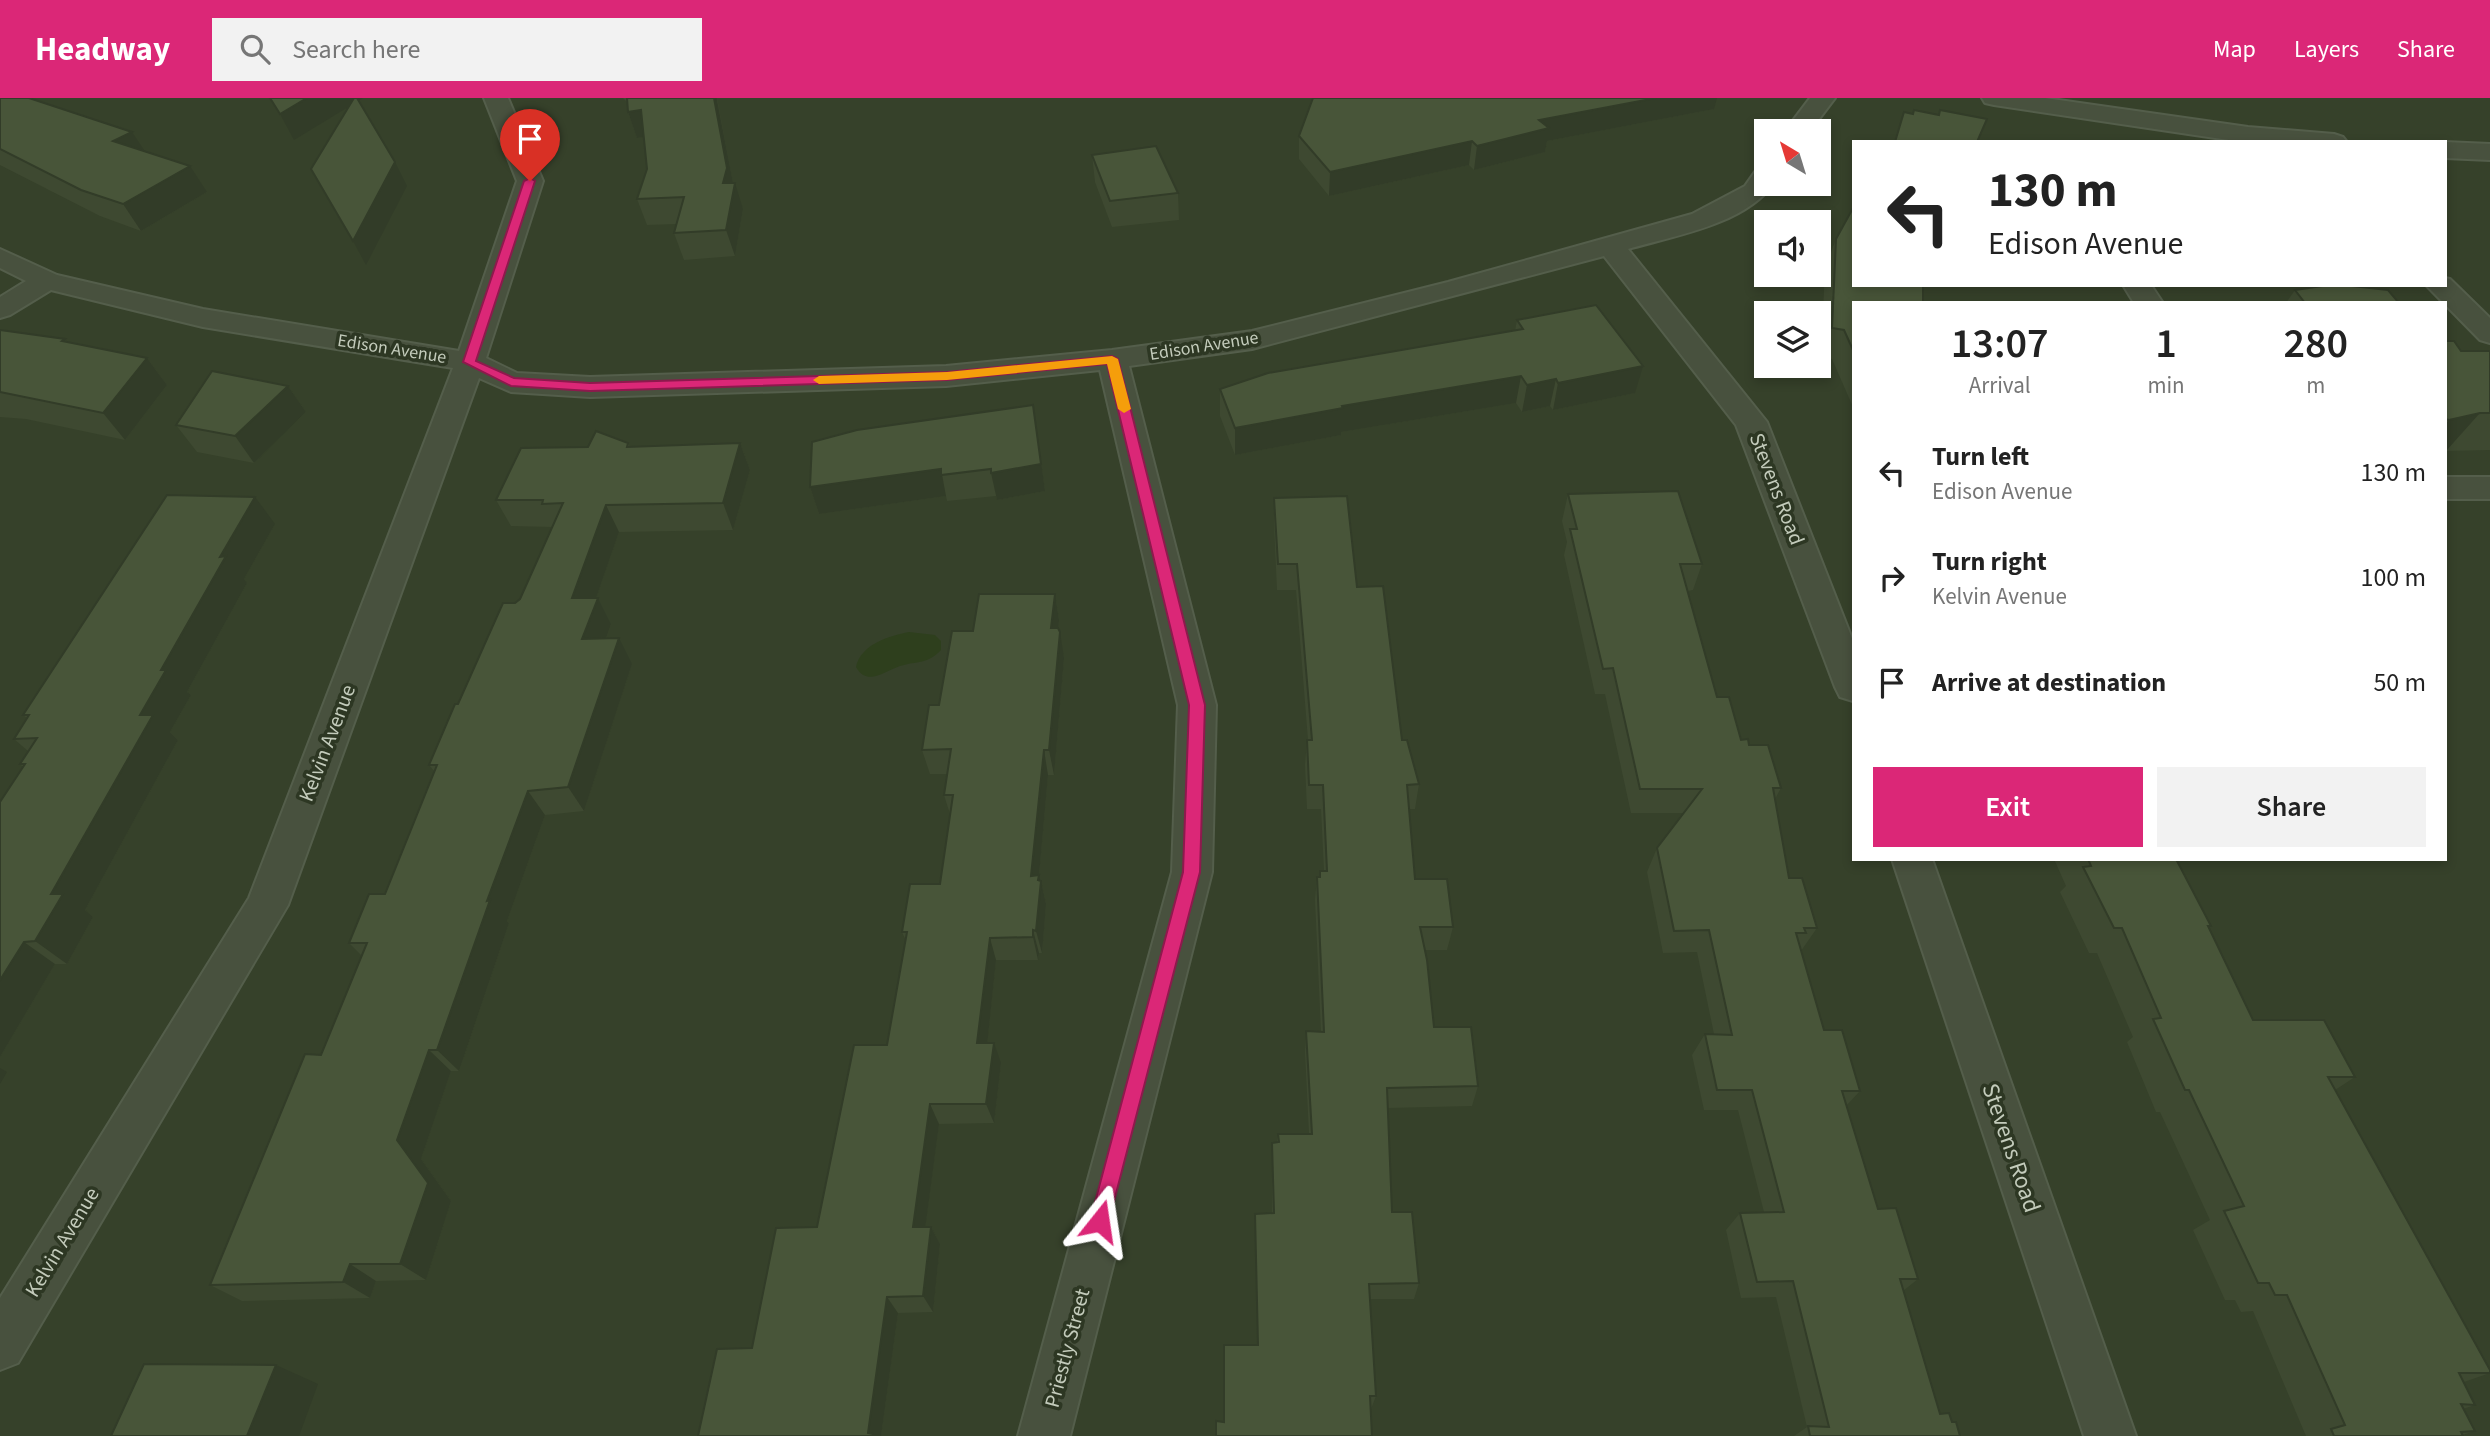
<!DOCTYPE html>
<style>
:root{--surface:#fff;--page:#f2f2f2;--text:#222;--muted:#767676;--accent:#db2777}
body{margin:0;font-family:"Source Sans 3",sans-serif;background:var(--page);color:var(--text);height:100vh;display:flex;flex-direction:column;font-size:26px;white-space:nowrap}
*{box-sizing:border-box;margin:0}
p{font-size:23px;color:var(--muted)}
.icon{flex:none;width:38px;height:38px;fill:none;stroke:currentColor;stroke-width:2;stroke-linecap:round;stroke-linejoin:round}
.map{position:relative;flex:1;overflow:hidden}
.sheet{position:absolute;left:1852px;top:203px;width:595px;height:560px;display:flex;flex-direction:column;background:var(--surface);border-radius:0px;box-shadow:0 4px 10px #0003}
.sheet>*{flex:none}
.banner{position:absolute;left:1852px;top:42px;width:595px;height:147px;border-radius:0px;box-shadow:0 4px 10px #0003;background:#fff;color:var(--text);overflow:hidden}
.needle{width:46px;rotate:322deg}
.fabs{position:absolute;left:1754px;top:21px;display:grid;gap:14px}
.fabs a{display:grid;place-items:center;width:77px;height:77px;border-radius:0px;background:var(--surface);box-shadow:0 4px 10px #0003;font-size:35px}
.pin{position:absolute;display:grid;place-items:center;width:60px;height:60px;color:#fff;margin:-72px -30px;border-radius:50% 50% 50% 0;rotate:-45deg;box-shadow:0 0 7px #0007}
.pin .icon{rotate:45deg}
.me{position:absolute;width:77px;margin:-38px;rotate:15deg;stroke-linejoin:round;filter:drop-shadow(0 0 5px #0008)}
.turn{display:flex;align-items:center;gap:24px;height:147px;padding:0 21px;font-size:32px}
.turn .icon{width:91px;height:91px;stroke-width:2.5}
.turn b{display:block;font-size:49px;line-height:60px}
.eta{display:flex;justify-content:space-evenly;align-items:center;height:119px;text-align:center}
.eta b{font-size:42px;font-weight:600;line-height:49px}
.action{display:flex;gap:14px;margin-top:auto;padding:14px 21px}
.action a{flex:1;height:80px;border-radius:0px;background:var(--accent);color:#fff;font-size:28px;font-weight:600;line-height:80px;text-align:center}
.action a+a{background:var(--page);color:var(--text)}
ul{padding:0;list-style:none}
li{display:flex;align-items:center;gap:21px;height:105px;padding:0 21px}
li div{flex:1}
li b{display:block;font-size:26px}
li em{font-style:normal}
header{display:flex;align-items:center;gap:42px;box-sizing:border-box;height:98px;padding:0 35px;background:var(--accent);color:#fff}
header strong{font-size:33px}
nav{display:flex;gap:38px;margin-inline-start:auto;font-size:24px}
.search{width:490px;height:63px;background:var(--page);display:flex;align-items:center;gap:18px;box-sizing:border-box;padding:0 24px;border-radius:0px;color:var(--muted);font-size:26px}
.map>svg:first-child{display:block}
.water{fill:#2e3f1d}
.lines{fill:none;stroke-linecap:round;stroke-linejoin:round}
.minor-casing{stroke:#545e4b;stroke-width:4}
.minor{fill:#48513e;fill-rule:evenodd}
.wall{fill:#3e4931}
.shaded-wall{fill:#323c28}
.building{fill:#485539;stroke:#323c28;stroke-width:2}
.route{fill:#db2777;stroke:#8e194d;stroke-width:2}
.slow{fill:#f59e0b}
.labels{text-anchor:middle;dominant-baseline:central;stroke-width:7;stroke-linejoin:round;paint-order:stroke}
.far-street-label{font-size:18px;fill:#c3cbbb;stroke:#2d3723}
.street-label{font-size:21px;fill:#c3cbbb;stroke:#2d3723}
.near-street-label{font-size:24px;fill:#c3cbbb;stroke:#2d3723}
</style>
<header>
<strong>Headway</strong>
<div class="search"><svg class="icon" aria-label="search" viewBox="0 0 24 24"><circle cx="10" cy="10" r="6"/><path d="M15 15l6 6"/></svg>Search here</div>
<nav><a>Map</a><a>Layers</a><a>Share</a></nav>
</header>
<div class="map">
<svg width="2490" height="1338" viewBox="0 0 2490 1338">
<rect width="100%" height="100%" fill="#36412a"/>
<path class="water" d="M909,534L935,537L941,543V552C928,566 917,563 900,568C885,573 867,589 856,569C861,546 889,538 909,534Z"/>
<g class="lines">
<g class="minor-casing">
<g id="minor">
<path d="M484,0H508L543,83L486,260L517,275L590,279L946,268L1112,252L1252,233L1448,184L1692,116L1745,88L1757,71L1766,69V86H1773C1745,126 1674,138 1628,151L1767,324L1853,543V603L1840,599L1835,589L1736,327L1604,158L1252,251L1129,268L1216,607L1212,774L1070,1338H1018L1172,774L1178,607L1100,272L946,288L590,299L511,294L479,280L288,807L18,1265L0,1272V1200L249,800L453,270L203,229L51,192L10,217L0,220V199L26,183L0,170V151L57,177L203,211L459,253L517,83Z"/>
<polygon points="1810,0 1835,0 1810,33 1785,33"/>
<polygon points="1982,0 2045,0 2248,29 2334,36 2343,39 2347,44 2242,44 1994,7 1985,5"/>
<polygon points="2445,44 2490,46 2490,62 2445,60"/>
<polygon points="2445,180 2450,181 2490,220 2490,245 2480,242 2426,187 2445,187"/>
<polygon points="2123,187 2151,187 2163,205 2134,205"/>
<rect x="2445" y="379" width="45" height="22"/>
<polygon points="1892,761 1932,761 2136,1338 2084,1338"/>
</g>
</g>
<use href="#minor" class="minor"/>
</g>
<g class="wall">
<polygon points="0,0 145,53 207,94 141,133 100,118 0,67"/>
<polygon points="623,0 717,0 733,85 743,111 735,158 684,162 674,135 677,126 647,127 637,101 647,71 643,39 637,40 628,14 627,4"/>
<polygon points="1714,11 1547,43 1545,54 1474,72 1469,67 1329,98 1299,61 1299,38"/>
<polygon points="1092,57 1178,95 1179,122 1112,129 1095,84"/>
<polygon points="1836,141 1853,205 1853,309 1832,261 1821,259 1825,170"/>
<polygon points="2295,192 2399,205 2286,205"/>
<polygon points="1517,222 1635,295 1553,312 1550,308 1522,314 1516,305 1341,334 1341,337 1235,357 1220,318 1220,291 1515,233"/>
<polygon points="0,232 147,260 167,287 125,342 26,321 0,319"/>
<polygon points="2445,243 2461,253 2490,253 2490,352 2445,353"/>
<polygon points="288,288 306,314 254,365 197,354 176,327"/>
<polygon points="1033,307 1045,393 997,402 996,398 947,403 946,398 819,416 810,389"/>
<polygon points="628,345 630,349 740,345 750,372 733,432 619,434 596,500 598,500 611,526 606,541 632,566 584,713 545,717 507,823 509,825 459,973 451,973 421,1061 451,1103 426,1182 376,1183 370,1200 242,1203 210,1187 321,957 362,858 349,845 385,796 435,674 429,667 458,606 515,505 520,501 552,429 511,428 496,402 588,349"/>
<polygon points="1568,396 1702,466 1693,492 1688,493 1717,599 1741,642 1749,647 1781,690 1775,701 1789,780 1817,830 1801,853 1824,932 1860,993 1846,1008 1878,1111 1918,1181 1903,1193 1940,1316 1952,1324 1960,1338 1794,1338 1807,1329 1776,1199 1741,1200 1726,1132 1740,1115 1764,1114 1738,1012 1704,1012 1692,957 1705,936 1714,936 1697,854 1663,855 1647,774 1657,750 1684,715 1631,715 1605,596 1595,596 1564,457 1567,444 1562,423"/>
<polygon points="1274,400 1357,489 1402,642 1419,686 1415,711 1409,711 1415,781 1453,829 1447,852 1425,852 1434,929 1478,988 1472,1008 1388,1010 1392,1114 1419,1185 1414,1201 1370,1201 1376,1298 1371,1311 1224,1324 1258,1247 1255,1116 1272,1115 1272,1045 1277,1044 1278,1036 1309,1036 1305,954 1306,933 1321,934 1315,802 1317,779 1319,779 1320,773 1324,773 1321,711 1307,711 1305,667 1307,642 1308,642 1296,492 1277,492 1274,426"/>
<polygon points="275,426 244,481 247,485 187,594 191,597 170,634 178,642 85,812 93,819 67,866 55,866 0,959 0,704 23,669 20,666 28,653 14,641 27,620 23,617"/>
<polygon points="1055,496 1059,522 1058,531 1064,560 1054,677 1048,677 1039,777 1040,783 1041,783 1046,806 1042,855 1039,855 1038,862 996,862 987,945 1001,965 994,1025 939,1026 925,1129 931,1129 940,1146 933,1214 898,1215 881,1338 698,1338 752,1250 817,1129 887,947 906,843 902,834 940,786 950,716 944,697 948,676 930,676 922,652 939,607 973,533"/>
<polygon points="2054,761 2176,761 2211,828 2209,830 2253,922 2355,979 2335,992 2490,1275 2464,1284 2475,1307 2463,1311 2475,1333 2462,1337 2463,1338 2306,1338 2253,1213 2241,1214 2235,1202 2225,1202 2193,1132 2210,1122 2160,1014 2156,1014 2127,944 2133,939 2097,855 2089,855 2060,794 2066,788"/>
</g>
<g class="shaded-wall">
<polygon points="307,0 363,0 294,42 280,16"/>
<polygon points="714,0 717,0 717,2 734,90 735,85 743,111 735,158 726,132"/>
<polygon points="1656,0 1717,0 1714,11 1547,43 1545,54 1474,72 1477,48 1539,22"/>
<polygon points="641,12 650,38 637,40 628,14"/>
<polygon points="132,34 150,61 113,43"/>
<polygon points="1472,43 1469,67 1329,98 1330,74"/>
<polygon points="395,64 407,88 366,167 353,143"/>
<polygon points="190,68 207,94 141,133 123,106"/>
<polygon points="147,260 167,287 125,342 103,315"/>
<polygon points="1643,268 1635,295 1553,312 1558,285"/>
<polygon points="1521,278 1516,305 1341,334 1341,337 1235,357 1235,330 1342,308"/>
<polygon points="1556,281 1550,308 1522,314 1527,287"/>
<polygon points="288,288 306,314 254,365 235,338"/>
<polygon points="2480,315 2446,353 2445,353 2445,327 2449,322"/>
<polygon points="1037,334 1045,393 997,402 991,375"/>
<polygon points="740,345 750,372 733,432 723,405"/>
<polygon points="941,371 946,398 819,416 810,389"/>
<polygon points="255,399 275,426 244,481 247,485 187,594 191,597 170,634 178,642 85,812 93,819 67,866 35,843 51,796 140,617 161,572 220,459"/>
<polygon points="606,407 619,434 587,526 572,500"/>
<polygon points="1055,496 1059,522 1056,556 1051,530"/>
<polygon points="598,500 611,526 597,567 582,541"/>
<polygon points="1060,534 1064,560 1054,677 1049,652"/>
<polygon points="619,540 632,566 584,713 568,689"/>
<polygon points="1044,652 1048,677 1039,777 1041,787 1041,783 1046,806 1042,855 1036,833 1031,778"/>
<polygon points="528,693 545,717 507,823 509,825 459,973 437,952 487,803"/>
<polygon points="1033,832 1039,855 1038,862 1033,839"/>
<polygon points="990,840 996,862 985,966 977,945"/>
<polygon points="24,844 55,866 0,959 0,882"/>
<polygon points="994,945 1001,965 994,1025 986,1006"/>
<polygon points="429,952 451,973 421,1061 451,1103 426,1182 400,1166 397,1042"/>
<polygon points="0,970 7,974 0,986"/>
<polygon points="930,1006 939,1026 923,1146 913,1129"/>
<polygon points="931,1129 940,1146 933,1214 923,1198"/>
<polygon points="350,1166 376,1183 370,1200 343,1184"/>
<polygon points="887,1199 898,1215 881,1338 870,1338 868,1335"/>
<polygon points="276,1267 318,1286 299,1338 247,1338"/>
</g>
<g class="building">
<polygon points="0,0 29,0 132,34 113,43 190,68 123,106 81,92 0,51"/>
<polygon points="270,0 307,0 280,16"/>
<polygon points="354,0 357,0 395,64 353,143 311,71"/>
<polygon points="627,0 714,0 727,70 723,85 735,85 726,132 674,135 684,99 637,101 647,71 641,12 628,14"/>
<polygon points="1313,0 1656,0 1539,22 1549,30 1477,48 1472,43 1330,74 1299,38"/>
<polygon points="1914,12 1939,17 1940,12 1987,21 1977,44 1895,44 1904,14 1913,16"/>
<polygon points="1156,48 1178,95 1110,103 1092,57"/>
<polygon points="1853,110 1853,187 1923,187 1923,205 1853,205 1853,252 1844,232 1832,230 1836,141"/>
<polygon points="2329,187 2343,187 2388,192 2399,205 2305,205 2295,192"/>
<polygon points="1596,207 1643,268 1558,285 1556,281 1527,287 1521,278 1342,308 1343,310 1235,330 1220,291 1268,275 1523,231 1517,222"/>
<polygon points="0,232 65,241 62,243 147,260 103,315 0,294"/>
<polygon points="2445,243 2454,243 2461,253 2490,253 2490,315 2480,315 2449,322 2445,321"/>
<polygon points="212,273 288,288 235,338 176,327"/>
<polygon points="1033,307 1041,366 991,375 991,371 941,377 941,371 810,389 812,344 857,332"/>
<polygon points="596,333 628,345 627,349 740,345 723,405 606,407 572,500 598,500 582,541 619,540 568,689 528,693 487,803 490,802 437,952 429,952 397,1042 428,1085 400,1166 350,1166 343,1184 210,1187 305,956 321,957 367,845 349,845 369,796 385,796 437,667 429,667 455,606 458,606 503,505 515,505 520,501 563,405 542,406 543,402 496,402 521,350 588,349"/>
<polygon points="1678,393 1702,466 1680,466 1717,599 1729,599 1741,642 1748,641 1749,647 1768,647 1781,690 1773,690 1789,780 1802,780 1817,830 1804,830 1806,835 1796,835 1824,932 1842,932 1860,993 1842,993 1878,1111 1896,1110 1918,1181 1900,1181 1940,1316 1949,1315 1952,1324 1956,1324 1960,1338 1810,1338 1808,1328 1829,1329 1793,1183 1757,1184 1740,1115 1784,1114 1752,992 1717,992 1705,936 1732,937 1709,832 1674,833 1657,750 1702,691 1640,691 1613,570 1603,571 1570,431 1577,431 1568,396"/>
<polygon points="167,397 255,399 220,459 226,458 161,572 166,572 140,617 153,617 51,796 63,796 35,843 24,844 0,882 0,704 25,666 20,666 37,640 14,641 29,617 23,617"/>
<polygon points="1347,398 1357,489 1383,488 1402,642 1407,642 1419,686 1407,687 1415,781 1447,781 1453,829 1420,829 1427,862 1434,929 1471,929 1478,988 1387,990 1392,1114 1412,1114 1419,1185 1369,1186 1376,1298 1370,1298 1372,1338 1216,1338 1216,1323 1224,1324 1224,1247 1258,1247 1255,1116 1274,1115 1272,1045 1279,1044 1278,1036 1312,1036 1306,933 1324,934 1317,779 1320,779 1320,773 1327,773 1323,687 1309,687 1307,642 1312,642 1297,466 1278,466 1274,400"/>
<polygon points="979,496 1055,496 1051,530 1058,530 1060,534 1049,652 1044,652 1031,778 1039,777 1038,782 1041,783 1036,833 1033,832 1033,839 990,840 977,945 994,945 986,1006 930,1006 913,1129 931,1129 923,1198 887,1199 868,1335 873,1336 873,1338 698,1338 717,1251 752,1250 776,1130 817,1129 854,947 887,947 907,834 902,834 910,786 940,786 953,697 944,697 951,651 922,652 929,607 939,607 952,533 973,533"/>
<polygon points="2088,761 2176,761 2211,828 2208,828 2253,922 2324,922 2355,979 2328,979 2490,1272 2490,1275 2459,1275 2475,1307 2461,1306 2475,1333 2461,1334 2463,1338 2334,1338 2331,1331 2345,1327 2287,1197 2275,1197 2269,1185 2258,1185 2224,1113 2244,1108 2189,992 2185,992 2153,921 2161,920 2122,830 2114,830 2083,769 2091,768"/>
<polygon points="144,1266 276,1267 247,1338 111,1338"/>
</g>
<polygon class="route" points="530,80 535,83 476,263 514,280 590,285 947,274 1112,258 1118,261 1205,607 1200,774 1107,1130 1100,1133 1093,1130 1090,1123 1183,774 1189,607 1107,266 947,282 590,293 511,288 463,264 524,83"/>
<polygon class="slow" points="1112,258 1118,261 1131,311 1124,315 1118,311 1107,266 947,282 819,286 813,282 819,278 947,274"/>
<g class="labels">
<g class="far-street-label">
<text transform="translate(1204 248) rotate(-9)">Edison Avenue</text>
<text transform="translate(392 251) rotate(9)">Edison Avenue</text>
</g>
<g class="street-label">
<text transform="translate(1777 391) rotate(69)">Stevens Road</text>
<text transform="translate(327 645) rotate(-69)">Kelvin Avenue</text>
<text transform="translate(62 1144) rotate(-59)">Kelvin Avenue</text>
<text transform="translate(1067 1250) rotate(-75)">Priestly Street</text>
</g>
<g class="near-street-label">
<text transform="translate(2011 1050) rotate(71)">Stevens Road</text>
</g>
</g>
</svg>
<div class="fabs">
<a><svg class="needle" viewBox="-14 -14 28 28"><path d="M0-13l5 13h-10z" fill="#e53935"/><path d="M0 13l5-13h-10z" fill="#767676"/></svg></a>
<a><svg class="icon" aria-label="sound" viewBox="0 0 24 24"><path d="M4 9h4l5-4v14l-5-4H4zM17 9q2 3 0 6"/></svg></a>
<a><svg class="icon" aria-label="layers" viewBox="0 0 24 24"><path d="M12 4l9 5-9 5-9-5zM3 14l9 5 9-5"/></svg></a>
</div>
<div class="pin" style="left:530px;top:83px;background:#d93025"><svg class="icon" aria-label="arrive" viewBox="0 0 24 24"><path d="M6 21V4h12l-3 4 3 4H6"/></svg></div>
<svg class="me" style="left:1100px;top:1123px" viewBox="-20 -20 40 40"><path d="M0-17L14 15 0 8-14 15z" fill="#db2777" stroke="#fff" stroke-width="4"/></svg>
<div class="banner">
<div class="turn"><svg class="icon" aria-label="left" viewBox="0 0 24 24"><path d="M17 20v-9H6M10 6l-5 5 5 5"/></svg><div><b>130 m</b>Edison Avenue</div></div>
</div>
<section class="sheet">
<div class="eta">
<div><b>13:07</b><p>Arrival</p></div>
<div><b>1</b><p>min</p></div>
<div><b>280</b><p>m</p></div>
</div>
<ul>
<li><svg class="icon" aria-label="left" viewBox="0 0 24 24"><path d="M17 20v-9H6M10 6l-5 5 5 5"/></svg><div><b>Turn left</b><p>Edison Avenue</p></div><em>130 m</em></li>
<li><svg class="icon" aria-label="right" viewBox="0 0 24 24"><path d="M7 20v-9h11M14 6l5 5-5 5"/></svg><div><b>Turn right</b><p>Kelvin Avenue</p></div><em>100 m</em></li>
<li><svg class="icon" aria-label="arrive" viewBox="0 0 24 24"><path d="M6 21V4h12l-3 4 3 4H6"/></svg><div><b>Arrive at destination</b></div><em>50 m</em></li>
</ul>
<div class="action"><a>Exit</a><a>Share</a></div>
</section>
</div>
